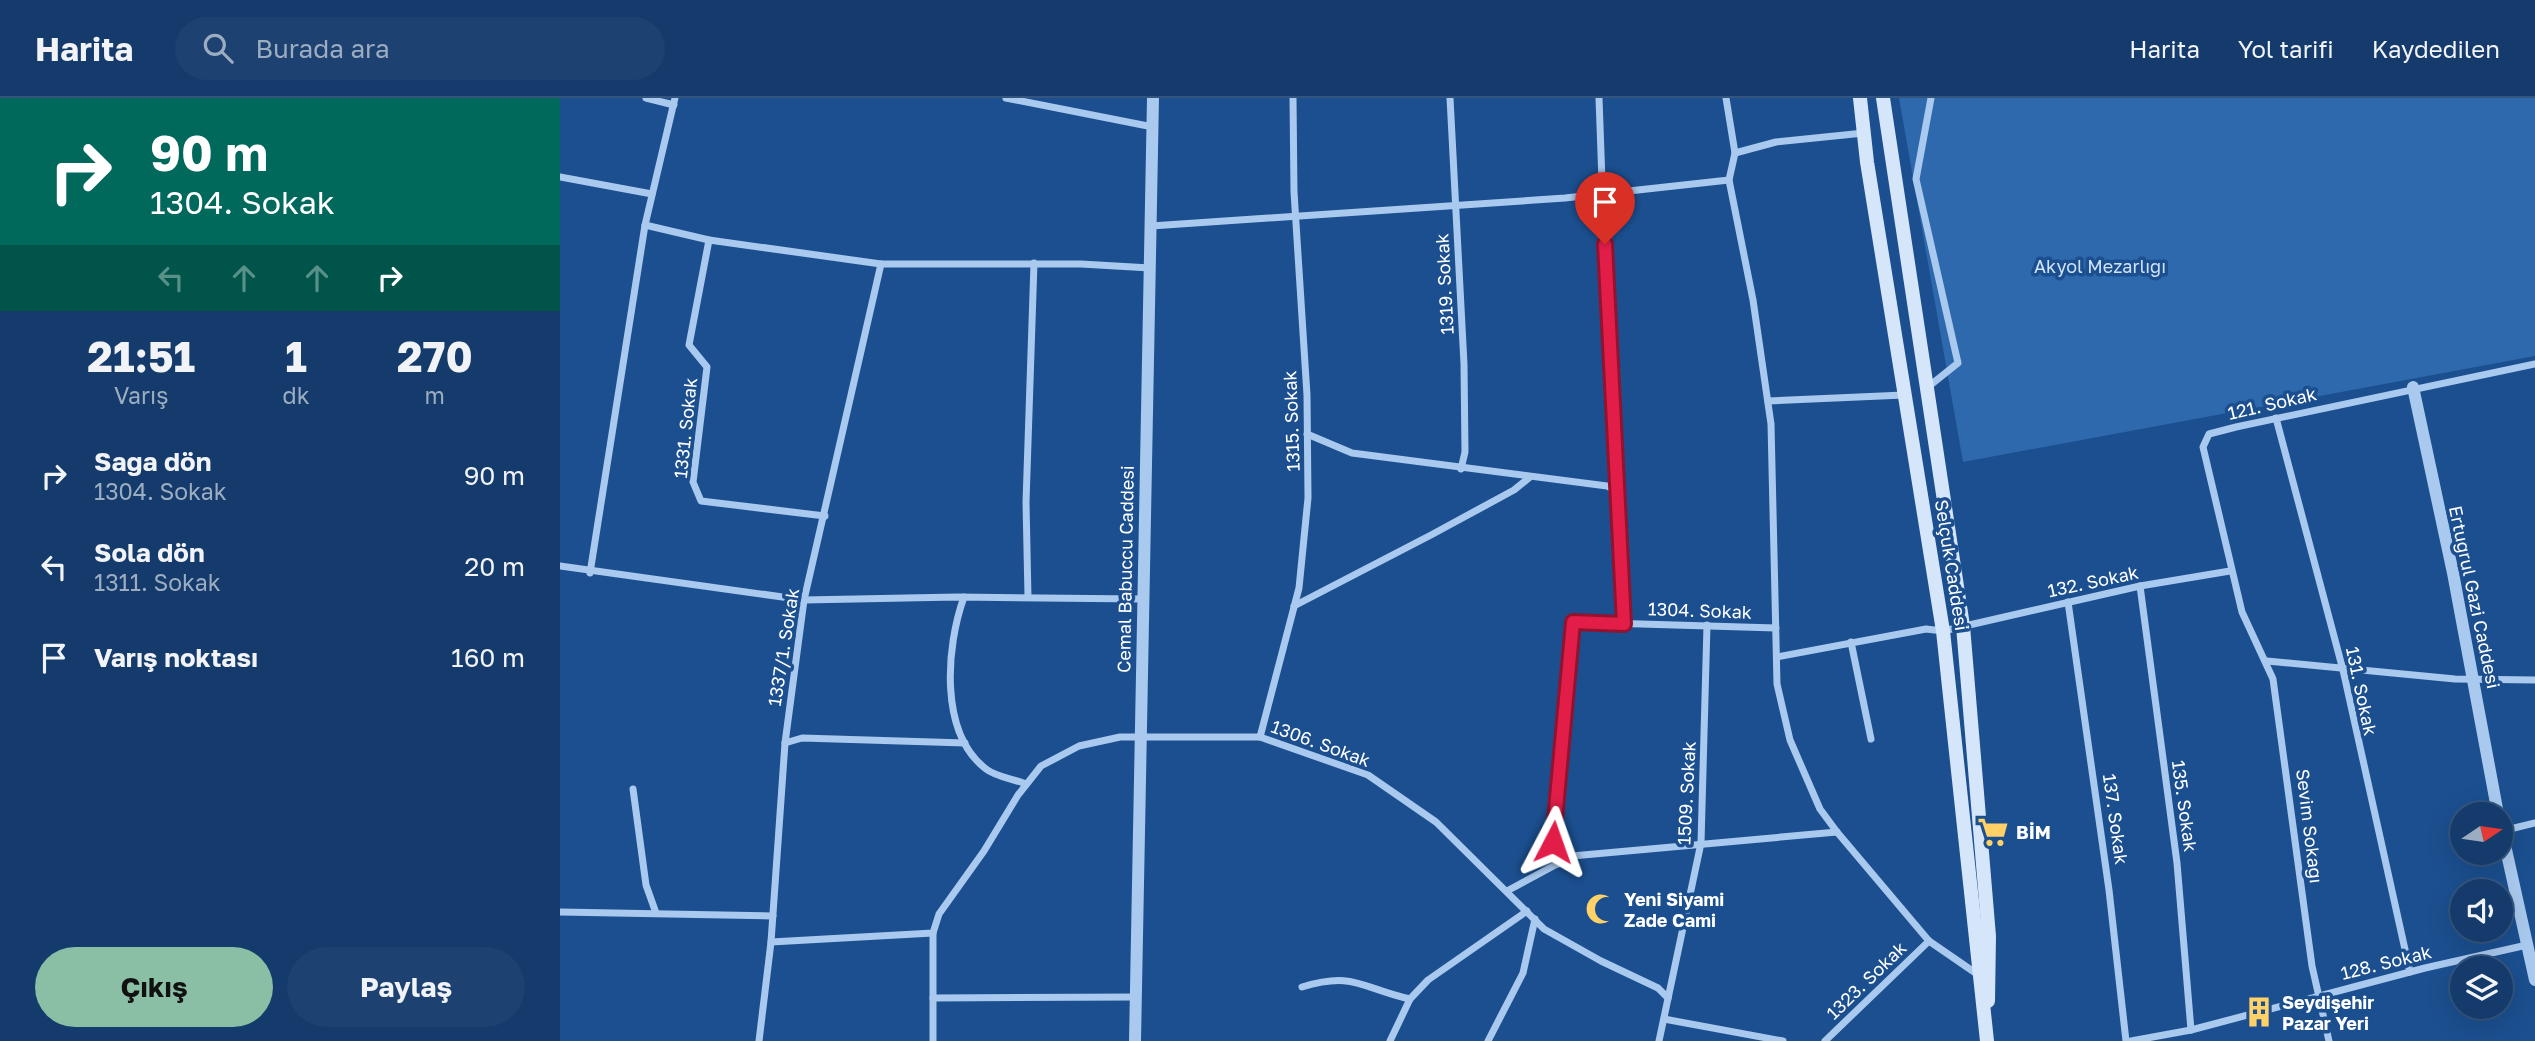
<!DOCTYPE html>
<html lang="tr">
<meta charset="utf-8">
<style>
:root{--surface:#143b6b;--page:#1d4271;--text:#f1f3f6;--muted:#9dadc1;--line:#33557e;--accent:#8abfa5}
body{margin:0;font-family:"Golos Text",sans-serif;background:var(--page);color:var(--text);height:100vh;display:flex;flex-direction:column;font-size:26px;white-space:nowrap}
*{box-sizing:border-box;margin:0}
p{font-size:23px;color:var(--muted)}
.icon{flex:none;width:38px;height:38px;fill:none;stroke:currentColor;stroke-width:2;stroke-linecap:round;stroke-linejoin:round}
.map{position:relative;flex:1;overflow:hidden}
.panel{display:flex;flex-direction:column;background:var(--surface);width:560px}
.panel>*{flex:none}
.top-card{background:#00695c;color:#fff;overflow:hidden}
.needle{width:46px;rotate:77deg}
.fabs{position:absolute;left:1890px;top:704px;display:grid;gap:14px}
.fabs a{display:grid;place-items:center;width:63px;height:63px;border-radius:50%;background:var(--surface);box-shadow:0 7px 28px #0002,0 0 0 2px var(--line);font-size:35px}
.pin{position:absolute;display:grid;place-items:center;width:60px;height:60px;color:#fff;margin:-72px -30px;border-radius:50% 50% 50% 0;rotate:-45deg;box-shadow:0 0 7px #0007}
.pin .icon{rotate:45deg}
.me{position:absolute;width:77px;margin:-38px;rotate:4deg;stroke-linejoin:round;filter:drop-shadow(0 0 5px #0008)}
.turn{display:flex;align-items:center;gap:24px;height:147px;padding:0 35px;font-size:32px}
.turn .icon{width:91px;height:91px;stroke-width:2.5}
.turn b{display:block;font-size:49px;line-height:60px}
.lanes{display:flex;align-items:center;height:66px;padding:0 35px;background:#0003;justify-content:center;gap:35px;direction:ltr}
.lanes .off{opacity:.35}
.eta{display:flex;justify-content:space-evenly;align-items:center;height:119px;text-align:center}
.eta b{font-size:42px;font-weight:700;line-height:49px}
.primary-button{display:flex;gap:14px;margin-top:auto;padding:14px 35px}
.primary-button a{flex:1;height:80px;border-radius:42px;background:var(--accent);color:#111;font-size:28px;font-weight:700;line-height:80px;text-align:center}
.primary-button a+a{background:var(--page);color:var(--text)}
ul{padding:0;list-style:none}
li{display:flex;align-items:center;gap:21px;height:91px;padding:0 35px}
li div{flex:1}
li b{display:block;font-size:26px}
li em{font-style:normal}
header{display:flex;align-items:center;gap:42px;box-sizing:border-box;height:98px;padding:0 35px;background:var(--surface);border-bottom:2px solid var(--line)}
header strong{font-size:33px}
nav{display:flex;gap:38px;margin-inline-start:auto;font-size:24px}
.search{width:490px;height:63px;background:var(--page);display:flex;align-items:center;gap:18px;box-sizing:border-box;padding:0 24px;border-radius:38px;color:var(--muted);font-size:26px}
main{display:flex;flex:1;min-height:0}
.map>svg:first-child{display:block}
.green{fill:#2e69ad}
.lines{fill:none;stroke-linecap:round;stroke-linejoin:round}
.minor{stroke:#a9c9ee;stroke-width:7}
.tertiary{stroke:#a9c9ee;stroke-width:12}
.secondary{stroke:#d6e6fa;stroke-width:14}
.route-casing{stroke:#92132f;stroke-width:18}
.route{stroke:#e11d48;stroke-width:12}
.labels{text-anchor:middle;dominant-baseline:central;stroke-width:7;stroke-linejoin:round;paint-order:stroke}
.park-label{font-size:18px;fill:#cfe3fa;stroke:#1b4f8f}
.street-label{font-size:18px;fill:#fff;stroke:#1b4f8f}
.poi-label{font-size:18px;font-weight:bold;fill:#fff;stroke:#1b4f8f;text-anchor:start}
</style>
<header>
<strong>Harita</strong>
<div class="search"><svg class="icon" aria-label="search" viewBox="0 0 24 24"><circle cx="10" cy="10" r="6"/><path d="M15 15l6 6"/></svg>Burada ara</div>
<nav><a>Harita</a><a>Yol tarifi</a><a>Kaydedilen</a></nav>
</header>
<main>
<section class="panel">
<div class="top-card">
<div class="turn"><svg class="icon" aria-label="right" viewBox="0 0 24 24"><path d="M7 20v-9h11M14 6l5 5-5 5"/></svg><div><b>90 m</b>1304. Sokak</div></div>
<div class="lanes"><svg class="icon off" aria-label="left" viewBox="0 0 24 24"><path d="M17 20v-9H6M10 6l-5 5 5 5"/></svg><svg class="icon off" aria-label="ahead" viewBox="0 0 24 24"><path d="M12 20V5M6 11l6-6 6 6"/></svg><svg class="icon off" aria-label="ahead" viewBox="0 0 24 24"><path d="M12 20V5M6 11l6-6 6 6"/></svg><svg class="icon" aria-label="right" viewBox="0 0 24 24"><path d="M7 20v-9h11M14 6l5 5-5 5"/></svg></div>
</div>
<div class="eta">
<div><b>21:51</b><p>Varış</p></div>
<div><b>1</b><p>dk</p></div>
<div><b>270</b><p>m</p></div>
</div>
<ul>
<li><svg class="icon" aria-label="right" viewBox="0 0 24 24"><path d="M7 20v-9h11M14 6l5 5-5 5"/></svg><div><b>Sağa dön</b><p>1304. Sokak</p></div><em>90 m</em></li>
<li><svg class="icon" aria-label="left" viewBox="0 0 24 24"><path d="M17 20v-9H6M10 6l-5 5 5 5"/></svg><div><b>Sola dön</b><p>1311. Sokak</p></div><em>20 m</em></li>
<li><svg class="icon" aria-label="arrive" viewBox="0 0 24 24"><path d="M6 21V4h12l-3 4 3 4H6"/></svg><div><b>Varış noktası</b></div><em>160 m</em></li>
</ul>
<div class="primary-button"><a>Çıkış</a><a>Paylaş</a></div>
</section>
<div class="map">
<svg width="1975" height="943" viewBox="0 0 1975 943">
<rect width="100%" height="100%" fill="#1b4f8f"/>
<polygon class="green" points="1339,0 1975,0 1975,258 1403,364"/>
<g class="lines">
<g class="minor">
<polyline points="86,0 114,7"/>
<polyline points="446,0 593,29"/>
<polyline points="890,0 904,266 905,354 901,371"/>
<polyline points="1039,0 1047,221 1064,526"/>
<polyline points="1166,0 1175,55 1169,82 1193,202 1211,326 1217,586 1230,642 1260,711 1277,734 1369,843 1417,876"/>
<polyline points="1175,55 1216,44 1304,35"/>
<polyline points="0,79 92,96"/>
<polyline points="85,127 149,142 321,166 521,166 590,170"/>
<polyline points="591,128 1005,100 1169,82"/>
<polyline points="149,142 129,247 147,269 133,384 141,403 265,418"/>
<polyline points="1368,289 1398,265 1356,81 1371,0"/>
<polyline points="1208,303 1344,297"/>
<polyline points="1716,320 1783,572 1850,874"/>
<polyline points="747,336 792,355 1047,388 1058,394"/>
<polyline points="0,468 244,502 397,499 581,501"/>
<polyline points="30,475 85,127 115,0"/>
<polyline points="1580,488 1617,765 1631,932"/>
<path d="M404,499C386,549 379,635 426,671C436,679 454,681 466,686"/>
<polyline points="468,499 466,404 474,165"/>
<polyline points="1508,504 1549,792 1566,943"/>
<polyline points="734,508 871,437 954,392 970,379"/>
<polyline points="1291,544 1311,641"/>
<polyline points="1217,559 1366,531 1383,533 1580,488 1670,473"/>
<polyline points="1707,563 1895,581 1975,582"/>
<polyline points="700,639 739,490 748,400 747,297 734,94 733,0"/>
<polyline points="225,645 242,640 405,645"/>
<polyline points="73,691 86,787 96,815"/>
<polyline points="1942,733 1975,725"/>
<polyline points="998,766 993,744 1013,524 1216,530"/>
<polyline points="947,793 1012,758 1277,734"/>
<polyline points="0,814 213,818"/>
<polyline points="373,835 373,943"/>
<polyline points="211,844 373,835 379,816 424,753 458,697 481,668 519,648 560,639 700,639 808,677 876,724 984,831 1041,863 1098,890 1108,900"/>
<path d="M742,889C794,873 801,890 850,901"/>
<polyline points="373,900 576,899"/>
<polyline points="1104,921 1223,943"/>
<polyline points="199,943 211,844 225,645 244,502 321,166"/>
<polyline points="830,943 850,901 868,882 967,813"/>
<polyline points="928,943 963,875 975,821"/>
<polyline points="1099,943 1141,745 1147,527"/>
<polyline points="1265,943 1369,843"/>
<polyline points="1571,943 1631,932 1865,870 1967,847"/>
<polyline points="1769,943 1752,868 1713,581 1682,514 1643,349 1649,336 1676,329 1975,266"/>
</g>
<g class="tertiary">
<polyline points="1853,289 1893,475 1938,716"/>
<polyline points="1941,729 1975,882"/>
<polyline points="575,943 593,0"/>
</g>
<g class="secondary">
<polyline points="1300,0 1307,64 1383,533 1427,943"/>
<polyline points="1323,0 1403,528 1429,838 1428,903"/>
</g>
</g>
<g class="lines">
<g class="route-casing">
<polyline id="route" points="993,744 1013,524 1064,526 1045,146"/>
</g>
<use href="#route" class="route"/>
</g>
<defs>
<g id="supermarket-bare" transform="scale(2.415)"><path d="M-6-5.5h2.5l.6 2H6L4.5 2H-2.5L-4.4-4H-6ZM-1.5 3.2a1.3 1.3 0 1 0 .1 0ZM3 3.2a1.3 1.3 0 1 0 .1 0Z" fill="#ffd166" stroke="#1b4f8f" stroke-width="2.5" paint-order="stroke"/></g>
<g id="mosque-bare" transform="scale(2.415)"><path d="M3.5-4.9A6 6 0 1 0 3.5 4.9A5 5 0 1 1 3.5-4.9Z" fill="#ffd166" stroke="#1b4f8f" stroke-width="2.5" paint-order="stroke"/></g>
<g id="building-bare" transform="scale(2.415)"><path d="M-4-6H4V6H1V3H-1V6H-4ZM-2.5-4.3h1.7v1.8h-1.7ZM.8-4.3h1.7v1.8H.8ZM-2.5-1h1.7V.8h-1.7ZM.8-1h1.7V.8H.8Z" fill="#ffd166" stroke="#1b4f8f" stroke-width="2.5" paint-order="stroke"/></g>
</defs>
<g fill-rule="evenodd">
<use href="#supermarket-bare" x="1433" y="734"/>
<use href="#mosque-bare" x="1041" y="811"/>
<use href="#building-bare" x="1699" y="914"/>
</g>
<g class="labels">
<g class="park-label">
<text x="1540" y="168">Akyol Mezarlığı</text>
</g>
<g class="street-label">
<text transform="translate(884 186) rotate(-93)">1319. Sokak</text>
<text transform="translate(1712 305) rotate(-13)">121. Sokak</text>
<text transform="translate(731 323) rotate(-92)">1315. Sokak</text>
<text transform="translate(125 330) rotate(-84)">1331. Sokak</text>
<text transform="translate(1392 467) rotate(81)">Selçuk Caddesi</text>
<text transform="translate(565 471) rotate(-89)">Cemal Babuccu Caddesi</text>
<text transform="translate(1533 483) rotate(-12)">132. Sokak</text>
<text transform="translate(1915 499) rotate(78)">Ertuğrul Gazi Caddesi</text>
<text transform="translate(1140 512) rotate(2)">1304. Sokak</text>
<text transform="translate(223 549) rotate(-81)">1337/1. Sokak</text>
<text transform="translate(1802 593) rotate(78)">131. Sokak</text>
<text transform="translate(761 645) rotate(20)">1306. Sokak</text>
<text transform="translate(1126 695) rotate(-87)">1509. Sokak</text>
<text transform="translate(1625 708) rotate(82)">135. Sokak</text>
<text transform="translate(1556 721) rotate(82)">137. Sokak</text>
<text transform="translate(1750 728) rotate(83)">Sevim Sokağı</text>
<text transform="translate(1826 864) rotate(-14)">128. Sokak</text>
<text transform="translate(1306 882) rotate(-44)">1323. Sokak</text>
</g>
<g class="poi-label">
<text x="1456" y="734">BİM</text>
<text x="1064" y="801">Yeni Siyami<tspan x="1064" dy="21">Zade Cami</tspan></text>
<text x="1722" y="904">Seydişehir<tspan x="1722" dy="21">Pazar Yeri</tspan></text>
</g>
</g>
</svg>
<div class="fabs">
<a><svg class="needle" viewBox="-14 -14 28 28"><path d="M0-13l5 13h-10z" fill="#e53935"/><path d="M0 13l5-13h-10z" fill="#9dadc1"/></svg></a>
<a><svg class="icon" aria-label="sound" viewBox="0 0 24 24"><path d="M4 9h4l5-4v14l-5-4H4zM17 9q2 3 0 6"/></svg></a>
<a><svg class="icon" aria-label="layers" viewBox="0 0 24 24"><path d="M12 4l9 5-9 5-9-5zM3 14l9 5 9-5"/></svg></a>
</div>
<div class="pin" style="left:1045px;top:146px;background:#d93025"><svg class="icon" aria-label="arrive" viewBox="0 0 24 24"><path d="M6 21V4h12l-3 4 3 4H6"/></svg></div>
<svg class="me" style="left:993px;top:744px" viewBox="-20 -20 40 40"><path d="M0-17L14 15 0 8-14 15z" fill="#e11d48" stroke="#fff" stroke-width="4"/></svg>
</div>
</main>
